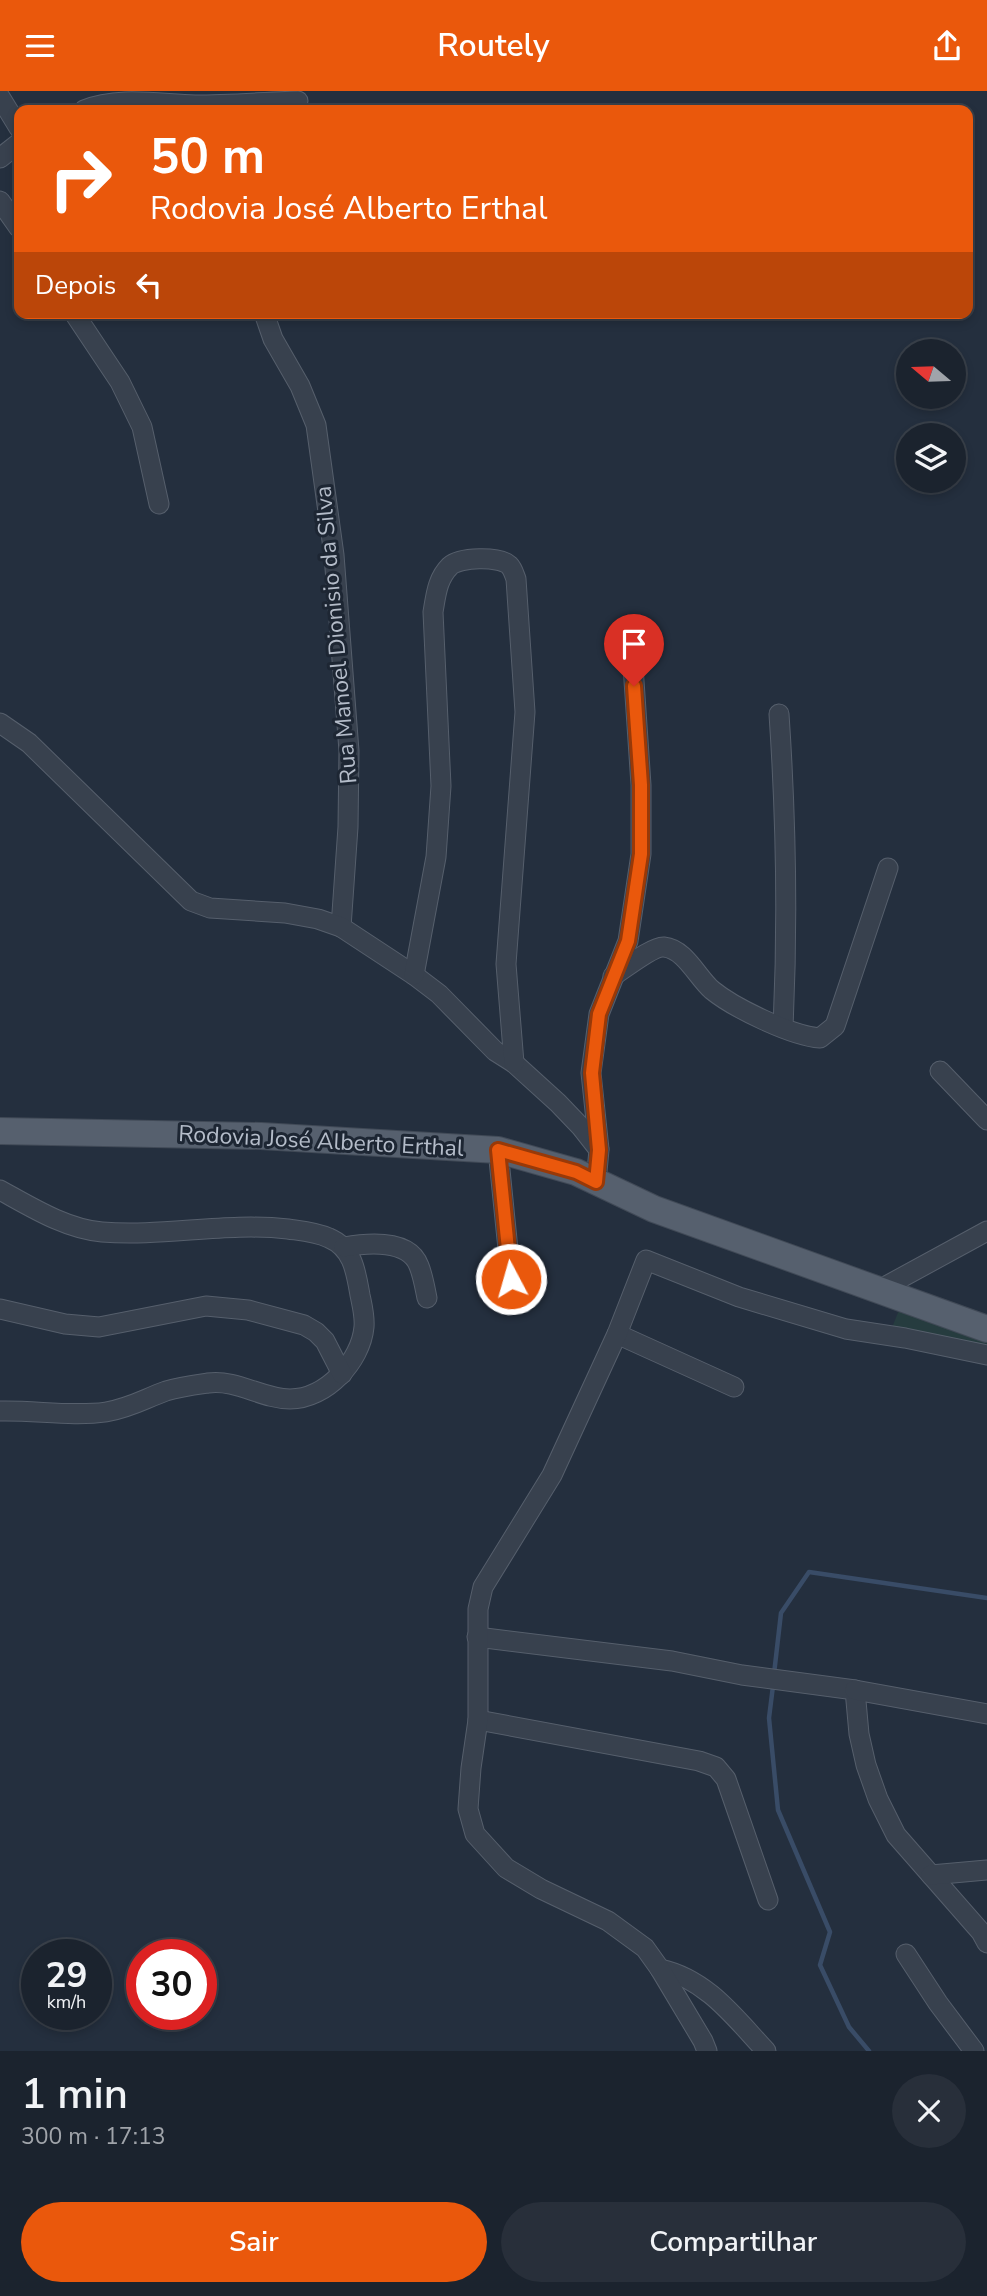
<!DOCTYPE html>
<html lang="pt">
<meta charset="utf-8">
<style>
:root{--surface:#1b232e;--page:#282f3a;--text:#f1f3f6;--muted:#a0a4aa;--line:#39404a;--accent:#ea580c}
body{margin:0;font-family:"Nunito Sans",sans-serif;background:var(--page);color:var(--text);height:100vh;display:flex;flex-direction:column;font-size:26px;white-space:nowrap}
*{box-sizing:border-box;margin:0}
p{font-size:23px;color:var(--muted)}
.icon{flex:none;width:38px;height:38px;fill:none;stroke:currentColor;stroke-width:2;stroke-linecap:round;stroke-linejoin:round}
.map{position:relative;height:1960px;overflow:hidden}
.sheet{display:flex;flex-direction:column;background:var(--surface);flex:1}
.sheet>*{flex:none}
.hud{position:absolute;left:14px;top:14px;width:959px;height:214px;border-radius:14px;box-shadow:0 4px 10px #0003,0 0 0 2px var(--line);background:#ea580c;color:#fff;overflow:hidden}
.needle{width:46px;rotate:289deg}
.fabs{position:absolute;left:896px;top:248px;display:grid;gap:14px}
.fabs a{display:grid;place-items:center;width:70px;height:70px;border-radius:50%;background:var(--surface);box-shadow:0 4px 10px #0003,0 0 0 2px var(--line);font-size:35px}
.speed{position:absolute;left:21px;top:1848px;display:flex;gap:14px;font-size:35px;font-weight:700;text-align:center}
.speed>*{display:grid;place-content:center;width:91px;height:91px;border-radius:50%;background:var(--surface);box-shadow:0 4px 10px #0003,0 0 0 2px var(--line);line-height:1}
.speed small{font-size:18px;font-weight:400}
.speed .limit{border:10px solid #d22;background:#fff;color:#111}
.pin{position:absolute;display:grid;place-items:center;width:60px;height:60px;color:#fff;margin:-72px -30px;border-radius:50% 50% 50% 0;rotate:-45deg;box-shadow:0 0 7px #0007}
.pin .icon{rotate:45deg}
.me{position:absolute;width:77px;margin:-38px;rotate:354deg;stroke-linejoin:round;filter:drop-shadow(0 0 5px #0008)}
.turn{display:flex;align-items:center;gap:24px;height:147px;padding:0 21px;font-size:32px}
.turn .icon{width:91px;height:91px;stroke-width:2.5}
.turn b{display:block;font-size:49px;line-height:60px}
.then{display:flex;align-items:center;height:66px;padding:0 21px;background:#0003;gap:14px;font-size:26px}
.round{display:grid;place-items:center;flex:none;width:74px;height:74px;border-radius:37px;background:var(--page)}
.head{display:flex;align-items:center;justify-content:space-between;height:119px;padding:0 21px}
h1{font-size:42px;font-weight:600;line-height:52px}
.action{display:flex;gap:14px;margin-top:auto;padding:14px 21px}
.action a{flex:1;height:80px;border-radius:42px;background:var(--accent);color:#fff;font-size:28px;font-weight:600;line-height:80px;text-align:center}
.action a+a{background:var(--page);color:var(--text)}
header{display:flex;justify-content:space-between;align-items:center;height:91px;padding:0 21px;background:var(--accent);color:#fff;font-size:32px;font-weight:600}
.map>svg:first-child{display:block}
.green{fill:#263c3f}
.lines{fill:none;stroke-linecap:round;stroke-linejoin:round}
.stream{stroke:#394c67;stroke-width:4.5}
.minor-casing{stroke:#565f6c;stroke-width:21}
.major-casing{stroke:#414a57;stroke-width:28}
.minor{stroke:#38414e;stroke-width:19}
.major{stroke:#56606e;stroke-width:26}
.route-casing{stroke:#983908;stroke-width:18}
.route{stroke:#ea580c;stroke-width:12}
.labels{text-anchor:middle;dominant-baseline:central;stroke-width:6;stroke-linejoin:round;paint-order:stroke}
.street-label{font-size:23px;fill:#b4bcc9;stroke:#1d2633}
</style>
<header><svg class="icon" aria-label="menu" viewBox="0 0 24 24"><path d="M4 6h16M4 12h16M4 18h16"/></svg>Routely<svg class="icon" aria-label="share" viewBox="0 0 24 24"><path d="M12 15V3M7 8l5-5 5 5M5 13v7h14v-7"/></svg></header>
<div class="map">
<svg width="987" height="1960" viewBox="0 0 987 1960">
<rect width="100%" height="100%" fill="#242f3e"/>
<polygon class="green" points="899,1219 987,1252 987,1260 891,1239"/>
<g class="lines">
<g class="stream">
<polyline points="774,1583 781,1522 809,1481 987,1507"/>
<polyline points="773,1595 769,1627 778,1719 830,1841 820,1874 849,1936 869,1960"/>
</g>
<g class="minor-casing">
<g id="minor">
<polyline points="0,6 19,37"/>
<path d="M84,19C118,5 159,13 195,14C230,14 264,11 298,10"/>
<polyline points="0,67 19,52"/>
<polyline points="0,110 19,137"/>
<polyline points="74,222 120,291 142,336 159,413"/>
<polyline points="264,222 273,248 300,295 316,334 334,464 349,660 348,736 341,836"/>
<path d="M779,623C786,727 788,831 783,935"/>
<polyline points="0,632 29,652 191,810 210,817 285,822 318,828 341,836 414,884 439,903 495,960 514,972 558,1012 581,1036 599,1059 596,1091"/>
<path d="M414,884L436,766L441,695L433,521C436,504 437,488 450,475C460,466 499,465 509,474C513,478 514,483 516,488L525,621L506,873L514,972"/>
<path d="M613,885C624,878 653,855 664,856C685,858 697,886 712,899C734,917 792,945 820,947L835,935L888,777"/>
<polyline points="940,980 987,1029"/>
<polyline points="599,1058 591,982 599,923 628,850 641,763 641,694 631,545"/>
<polyline points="498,1059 511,1188"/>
<path d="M0,1099C31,1116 66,1138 102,1141C163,1146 226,1131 288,1138C302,1140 316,1141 329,1147C353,1157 356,1181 360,1204C362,1214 365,1225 364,1236C361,1270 326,1308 290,1308C262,1308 237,1288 208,1292C194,1294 179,1296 166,1300C144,1308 130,1317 106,1321C72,1326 35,1319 0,1320"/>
<path d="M344,1156C367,1152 409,1148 419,1175C423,1185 425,1197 427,1207"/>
<polyline points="877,1200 987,1140"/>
<polyline points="0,1218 65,1233 99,1236 206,1215 248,1219 304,1234 316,1241 325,1250 342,1283"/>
<polyline points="617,1243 734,1296"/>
<polyline points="477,1546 672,1570 742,1584 855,1599 859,1643 866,1674 878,1708 896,1744 981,1841 987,1852"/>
<polyline points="855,1599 987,1623"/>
<polyline points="478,1629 699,1670 716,1676 726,1688 768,1809"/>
<polyline points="931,1784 987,1779"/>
<polyline points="906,1863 938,1912 974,1960"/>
<path d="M660,1878C707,1888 735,1927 766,1960"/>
<polyline points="707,1960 703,1950 660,1878 645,1857 608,1830 541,1798 506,1777 475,1743 468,1718 471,1677 478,1629 478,1518 483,1496 552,1384 617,1243 646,1169 739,1206 846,1238 905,1247 987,1264"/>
</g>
</g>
<g class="major-casing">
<polyline id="major" points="0,1040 261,1045 498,1059 576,1081 654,1118 987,1238"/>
</g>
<use href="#minor" class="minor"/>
<use href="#major" class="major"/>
</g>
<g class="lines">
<g class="route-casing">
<polyline id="route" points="511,1188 498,1059 576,1081 596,1091 599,1059 592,982 599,923 628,850 641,763 641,694 634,595"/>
</g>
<use href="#route" class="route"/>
</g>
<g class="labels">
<g class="street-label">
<text transform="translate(336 544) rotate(-95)">Rua Manoel Dionisio da Silva</text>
<text transform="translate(321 1050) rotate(3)">Rodovia José Alberto Erthal</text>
</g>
</g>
</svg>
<div class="fabs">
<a><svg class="needle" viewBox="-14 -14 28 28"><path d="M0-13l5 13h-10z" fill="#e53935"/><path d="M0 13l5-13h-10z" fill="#a0a4aa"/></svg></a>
<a><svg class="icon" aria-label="layers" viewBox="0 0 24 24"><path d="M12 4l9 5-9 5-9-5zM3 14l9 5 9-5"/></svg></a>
</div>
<div class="speed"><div>29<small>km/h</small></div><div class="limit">30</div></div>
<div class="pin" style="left:634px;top:595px;background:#d93025"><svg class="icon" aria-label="arrive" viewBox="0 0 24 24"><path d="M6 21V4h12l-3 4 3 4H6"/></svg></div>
<svg class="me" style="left:511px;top:1188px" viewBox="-20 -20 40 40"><circle r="17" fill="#ea580c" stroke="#fff" stroke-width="3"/><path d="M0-11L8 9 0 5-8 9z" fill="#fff"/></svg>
<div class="hud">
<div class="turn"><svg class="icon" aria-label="right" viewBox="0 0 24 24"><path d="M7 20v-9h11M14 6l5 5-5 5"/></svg><div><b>50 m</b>Rodovia José Alberto Erthal</div></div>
<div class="then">Depois<svg class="icon" aria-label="left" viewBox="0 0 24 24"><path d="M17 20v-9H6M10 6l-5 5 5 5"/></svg></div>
</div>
</div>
<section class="sheet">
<div class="head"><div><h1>1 min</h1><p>300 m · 17:13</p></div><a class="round"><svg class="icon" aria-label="close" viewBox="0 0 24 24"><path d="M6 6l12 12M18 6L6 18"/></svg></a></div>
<div class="action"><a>Sair</a><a>Compartilhar</a></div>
</section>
